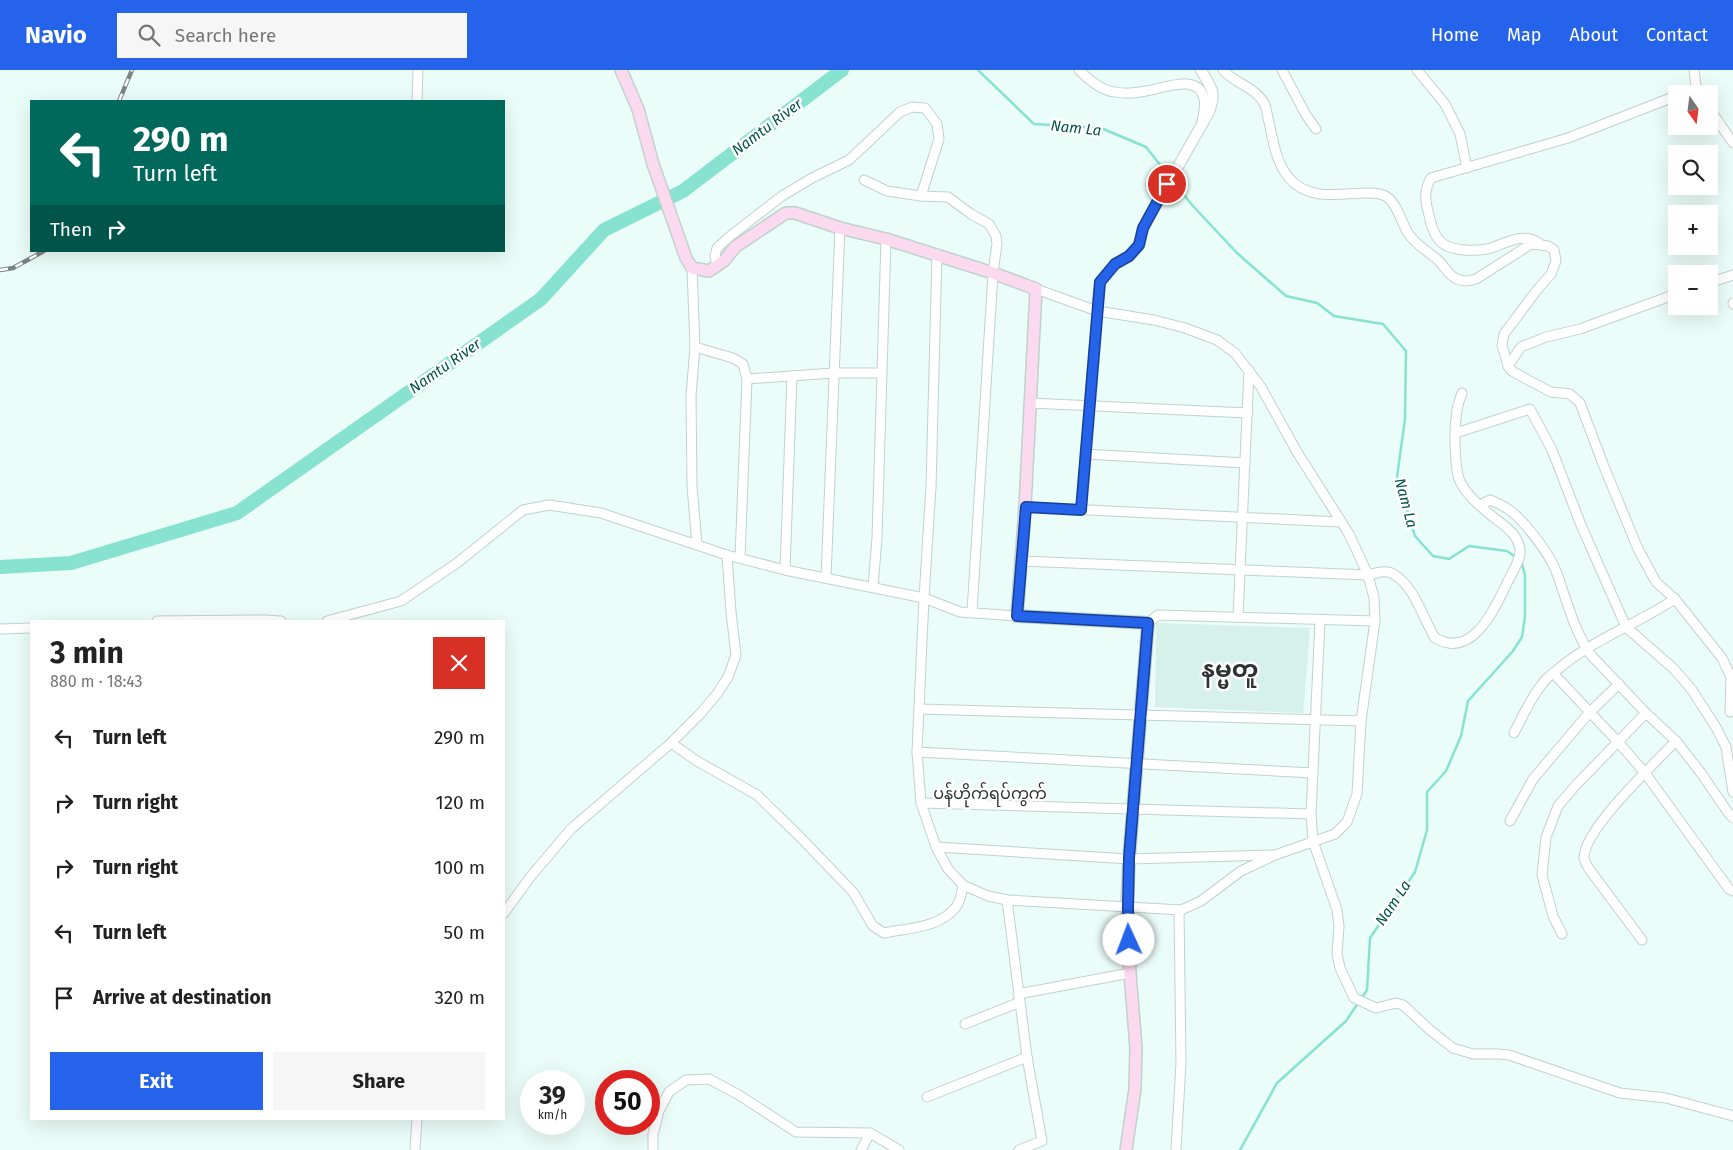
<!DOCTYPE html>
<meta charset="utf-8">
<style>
:root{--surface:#fff;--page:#f6f6f6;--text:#222;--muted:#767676;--accent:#2563eb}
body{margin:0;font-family:"Fira Sans","Noto Sans Myanmar",sans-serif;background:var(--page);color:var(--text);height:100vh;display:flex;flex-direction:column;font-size:19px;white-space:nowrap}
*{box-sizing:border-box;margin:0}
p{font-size:16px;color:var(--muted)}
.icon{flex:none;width:28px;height:28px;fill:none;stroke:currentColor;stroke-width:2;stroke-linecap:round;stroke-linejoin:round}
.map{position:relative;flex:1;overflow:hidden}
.details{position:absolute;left:30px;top:550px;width:475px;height:500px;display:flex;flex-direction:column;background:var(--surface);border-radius:0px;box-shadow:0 5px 20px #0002}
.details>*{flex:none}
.banner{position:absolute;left:30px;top:30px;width:475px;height:152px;border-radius:0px;box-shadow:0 5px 20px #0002;background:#00695c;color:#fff;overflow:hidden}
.needle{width:32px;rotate:166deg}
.tools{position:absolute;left:1668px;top:15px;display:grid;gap:10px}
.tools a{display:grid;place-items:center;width:50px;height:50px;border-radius:0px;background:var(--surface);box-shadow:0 5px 20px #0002;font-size:25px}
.speed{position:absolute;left:520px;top:1000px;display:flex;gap:10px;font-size:25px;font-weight:700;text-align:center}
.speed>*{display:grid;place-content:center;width:65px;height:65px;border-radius:50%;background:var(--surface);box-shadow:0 5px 20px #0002;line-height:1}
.speed small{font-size:12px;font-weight:400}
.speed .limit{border:8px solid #d22;background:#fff;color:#111}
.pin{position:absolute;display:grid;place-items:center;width:42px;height:42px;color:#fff;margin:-21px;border:2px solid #fff;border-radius:50%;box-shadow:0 1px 5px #0007}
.me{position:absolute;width:55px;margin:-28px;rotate:358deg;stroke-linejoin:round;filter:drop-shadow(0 0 4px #0008)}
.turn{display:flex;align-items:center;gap:18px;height:105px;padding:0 20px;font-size:22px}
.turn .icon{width:65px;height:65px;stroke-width:2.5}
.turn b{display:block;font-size:35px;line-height:42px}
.then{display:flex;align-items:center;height:48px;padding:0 20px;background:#0003;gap:10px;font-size:19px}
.round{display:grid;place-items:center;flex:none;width:52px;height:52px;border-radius:0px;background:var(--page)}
.overview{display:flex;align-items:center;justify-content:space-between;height:85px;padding:0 20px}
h1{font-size:30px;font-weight:700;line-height:38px}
.button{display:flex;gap:10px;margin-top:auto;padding:10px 20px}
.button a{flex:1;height:58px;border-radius:0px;background:var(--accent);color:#fff;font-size:20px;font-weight:700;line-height:58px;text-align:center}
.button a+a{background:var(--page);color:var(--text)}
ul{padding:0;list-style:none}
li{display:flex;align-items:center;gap:15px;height:65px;padding:0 20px}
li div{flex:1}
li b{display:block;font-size:19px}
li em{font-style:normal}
header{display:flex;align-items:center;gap:30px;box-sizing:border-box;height:70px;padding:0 25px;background:var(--accent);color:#fff}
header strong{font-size:24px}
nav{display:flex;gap:28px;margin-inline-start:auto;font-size:18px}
.search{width:350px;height:45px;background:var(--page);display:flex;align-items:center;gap:12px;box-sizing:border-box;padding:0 18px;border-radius:0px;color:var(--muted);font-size:19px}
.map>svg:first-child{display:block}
.built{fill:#d6f0ea}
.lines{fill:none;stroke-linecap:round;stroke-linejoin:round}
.stream{stroke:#87e2d0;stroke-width:2.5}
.river{stroke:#87e2d0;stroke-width:14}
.minor-casing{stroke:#c0d2cd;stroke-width:11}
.tertiary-casing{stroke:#c0d2cd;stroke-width:12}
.secondary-casing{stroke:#c0d2cd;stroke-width:14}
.minor{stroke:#fff;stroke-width:9}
.tertiary{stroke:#fff;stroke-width:10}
.secondary{stroke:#fbd9ee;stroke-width:11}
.rail-casing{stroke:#7a8582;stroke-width:4.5}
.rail{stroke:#fff;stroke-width:2.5;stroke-dasharray:8;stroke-linecap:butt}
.route-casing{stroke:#184099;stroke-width:12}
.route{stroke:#2563eb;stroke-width:9}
.labels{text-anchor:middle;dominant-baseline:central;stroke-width:5;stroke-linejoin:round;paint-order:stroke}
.water-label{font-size:15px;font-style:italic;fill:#005449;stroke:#fff}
.quarter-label{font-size:16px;fill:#2c3331;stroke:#fff}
.town-label{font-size:24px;font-weight:bold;fill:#2c3331;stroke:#fff}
</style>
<header>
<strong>Navio</strong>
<div class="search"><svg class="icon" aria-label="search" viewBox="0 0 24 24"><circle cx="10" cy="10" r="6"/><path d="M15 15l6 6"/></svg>Search here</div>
<nav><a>Home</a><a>Map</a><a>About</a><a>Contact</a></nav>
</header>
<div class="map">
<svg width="1733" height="1080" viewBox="0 0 1733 1080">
<rect width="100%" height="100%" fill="#ebfdf8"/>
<polygon class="built" points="1156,553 1310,558 1303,643 1155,637"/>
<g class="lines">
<g class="stream">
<polyline points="978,0 1034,54 1101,58 1146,77 1169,106"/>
<polyline points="1172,110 1193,136 1237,183 1286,226 1317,233 1334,246 1383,254 1406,281 1405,349 1397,407 1415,466 1433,486 1449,489 1469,476 1507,481 1517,488"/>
<polyline points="1361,929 1367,920 1370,868 1415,802 1427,760 1427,722 1446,701 1461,666 1468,631 1513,581 1522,567 1525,546 1525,505 1521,491"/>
<polyline points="1240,1080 1277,1013 1346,951 1358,933"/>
</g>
<polyline class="river" points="0,497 71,493 237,443 541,229 604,160 683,121 842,0"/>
<g class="minor-casing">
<g id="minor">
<path d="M1079,0C1088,9 1102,21 1115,22C1124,24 1136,23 1146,21C1162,19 1199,2 1204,29C1206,36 1203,45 1202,52"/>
<path d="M1223,0C1235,14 1254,16 1264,33C1267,38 1267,46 1269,52C1273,70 1276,93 1289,108C1309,132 1342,123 1368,123C1374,123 1383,124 1387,127C1398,135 1401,152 1408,163C1415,175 1428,181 1439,191C1445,197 1449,206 1457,209C1464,212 1469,211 1476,209L1531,174L1548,176L1554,180L1556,191L1551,204L1537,220L1504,264L1502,275L1508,296L1512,301L1530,311L1551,322L1570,324L1580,333L1603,394L1638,479L1656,512L1675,529L1722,588L1731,607L1730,642"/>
<polyline points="1282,0 1306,45 1316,59"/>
<polyline points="1417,0 1445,34 1460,64 1467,98"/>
<polyline points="1694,0 1696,16 1701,24"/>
<polyline points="1683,24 1697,18"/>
<polyline points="417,31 418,0"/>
<polyline points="1709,38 1733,73"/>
<polyline points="864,110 887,121 921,126 948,127 971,144 989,154 996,166 997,174 993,203 972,542"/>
<path d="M1539,173C1522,161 1504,175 1487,179C1473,181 1449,182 1439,170C1431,161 1430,148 1427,137C1425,126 1425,118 1431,108L1568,68L1676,26"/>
<polyline points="937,184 931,417 924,528 917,682 921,733 936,777 948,799 963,815 988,826 1007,830 1181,840 1201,831 1241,801 1275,785 1335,764 1347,752 1357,724 1361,651 1375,551 1374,528 1368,505 1349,464 1297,382 1261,317 1235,283 1217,270 1185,258 1154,250 1097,241 1036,219"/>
<polyline points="717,196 715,186 717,178 729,167 782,126 812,108 849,90 900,42 912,37 925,38 937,54 939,69 921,126"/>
<polyline points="692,198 695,277 691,326 692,416 697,475"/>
<polyline points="1709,213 1733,205"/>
<polyline points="1733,233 1733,234"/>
<polyline points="695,277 733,288 743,294 747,309 740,488"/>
<polyline points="1508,296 1521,277 1546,267 1580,259 1676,224"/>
<polyline points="747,309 834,303 882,303"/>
<polyline points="1030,333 1248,343"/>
<polyline points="1456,363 1530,339 1552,380 1581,455 1626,557 1674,599 1692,620 1717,659 1726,677 1733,722"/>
<polyline points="1085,384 1245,393"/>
<path d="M1480,435L1490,430C1506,436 1515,443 1526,456C1538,470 1549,484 1556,501C1566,528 1573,557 1589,583L1646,643L1676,671L1701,703L1727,741L1733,748"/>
<polyline points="1025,437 1341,452"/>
<polyline points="1081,440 1097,241"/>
<path d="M1021,491L1368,505C1377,503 1387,499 1395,505C1415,518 1423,548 1435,568C1473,590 1495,538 1508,511C1512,503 1521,489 1520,480C1518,463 1504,456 1492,446C1481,437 1464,423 1459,409C1455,398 1454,361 1456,349C1456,340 1459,331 1462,323"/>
<polyline points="785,500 792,306"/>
<polyline points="826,508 840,158"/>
<polyline points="873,517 877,468 886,169"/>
<polyline points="1238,547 1249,300"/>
<polyline points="157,551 264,550 281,551"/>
<polyline points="327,551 401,531 457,493 523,440 549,435 601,443 727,485 785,500 924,528 960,542 1017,546"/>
<polyline points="1320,551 1311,744 1313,771 1337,840 1339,856 1337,884 1340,898 1354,928 1376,938 1396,933 1403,935 1430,960 1453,978 1473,984 1498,984 1509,985 1620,1023 1666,1028 1733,1046"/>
<polyline points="1148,553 1158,545 1375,551"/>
<polyline points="0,559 31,558"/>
<polyline points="1553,603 1619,673 1645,703 1729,819 1733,821"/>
<polyline points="919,639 1361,651"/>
<path d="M1514,663C1523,646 1531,627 1543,613C1546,608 1552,604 1557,600C1592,570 1637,554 1675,529"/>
<path d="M671,673L697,691L757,725L800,767L853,822L873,856L884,863C908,858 940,858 956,837C960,832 962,822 963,815"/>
<polyline points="917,682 1313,703"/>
<polyline points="921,733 1311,744"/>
<polyline points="1510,751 1533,709 1589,643 1619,614"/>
<polyline points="936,777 1129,789 1272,785"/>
<polyline points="1007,830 1027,987 1042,1071 1019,1080"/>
<polyline points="504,843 531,806 571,759 671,673 700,644 717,624 728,607 736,585 731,542 727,485"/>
<polyline points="1562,864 1553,846 1542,805 1546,767 1558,736 1576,715 1646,643"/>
<path d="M1642,870L1589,799C1587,796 1585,792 1584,788C1583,760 1655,693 1676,671"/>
<polyline points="1018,924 1130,903"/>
<polyline points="965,954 1020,932"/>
<polyline points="927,1027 1027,987"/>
<polyline points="1176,1079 1181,993 1179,840"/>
<polyline points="415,1080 417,1049"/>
<polyline points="653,1080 653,1064 659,1041 669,1022 686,1010 709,1009 739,1025 796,1062 870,1063 899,1080"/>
<polyline points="861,1080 870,1063"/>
</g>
</g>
<g class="tertiary-casing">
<path id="tertiary" d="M1097,241L1100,212L1115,194L1129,187L1139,175L1143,158L1209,42C1217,20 1211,19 1201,0"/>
</g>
<g class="secondary-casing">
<polyline id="secondary" points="621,0 638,39 653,94 686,188 692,198 709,201 724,191 735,177 786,143 795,143 840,158 886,169 993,203 1036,219 1025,437 1017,546 1148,553 1129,789 1127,838 1130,903 1136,978 1135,1019 1126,1080"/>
</g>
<use href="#minor" class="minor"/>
<use href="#tertiary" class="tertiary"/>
<use href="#secondary" class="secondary"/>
<g class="rail-casing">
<g id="rail">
<polyline points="119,31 132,0"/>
<polyline points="0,200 13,198 44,181"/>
</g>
</g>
<use href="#rail" class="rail"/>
</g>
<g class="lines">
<g class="route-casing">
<polyline id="route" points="1129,870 1128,838 1129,788 1148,553 1017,546 1026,437 1081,440 1100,212 1115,194 1129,186 1139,175 1143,158 1167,114"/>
</g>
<use href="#route" class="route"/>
</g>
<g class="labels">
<g class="water-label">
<text transform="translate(767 57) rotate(-37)">Namtu River</text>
<text transform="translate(1076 58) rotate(6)">Nam La</text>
<text transform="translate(445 296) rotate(-35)">Namtu River</text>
<text transform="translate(1406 433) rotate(75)">Nam La</text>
<text transform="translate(1393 833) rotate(-56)">Nam La</text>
</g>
<g class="quarter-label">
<text x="990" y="723">ပန်ဟိုက်ရပ်ကွက်</text>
</g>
<g class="town-label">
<text x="1230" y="599">နမ္မတူ</text>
</g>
</g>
</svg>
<div class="tools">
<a><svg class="needle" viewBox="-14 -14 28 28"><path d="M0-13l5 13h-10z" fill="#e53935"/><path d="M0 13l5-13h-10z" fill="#767676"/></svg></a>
<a><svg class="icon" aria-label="search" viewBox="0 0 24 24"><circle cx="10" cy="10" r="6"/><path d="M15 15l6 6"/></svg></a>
<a>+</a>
<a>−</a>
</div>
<div class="speed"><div>39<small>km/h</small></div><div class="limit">50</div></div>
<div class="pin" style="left:1167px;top:114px;background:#d93025"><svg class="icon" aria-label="arrive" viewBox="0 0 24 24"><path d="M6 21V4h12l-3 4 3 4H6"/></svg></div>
<svg class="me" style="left:1129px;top:870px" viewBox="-20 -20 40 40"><circle r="19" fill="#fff"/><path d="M0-13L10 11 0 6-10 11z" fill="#2563eb"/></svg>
<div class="banner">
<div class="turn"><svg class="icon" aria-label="left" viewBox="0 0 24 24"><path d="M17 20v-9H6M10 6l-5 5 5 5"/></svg><div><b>290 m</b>Turn left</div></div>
<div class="then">Then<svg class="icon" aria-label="right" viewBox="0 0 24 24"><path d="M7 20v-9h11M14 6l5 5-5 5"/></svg></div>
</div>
<section class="details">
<div class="overview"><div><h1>3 min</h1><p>880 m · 18:43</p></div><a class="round" style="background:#d93025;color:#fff"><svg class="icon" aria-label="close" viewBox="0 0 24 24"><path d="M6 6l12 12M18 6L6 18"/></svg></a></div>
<ul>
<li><svg class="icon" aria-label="left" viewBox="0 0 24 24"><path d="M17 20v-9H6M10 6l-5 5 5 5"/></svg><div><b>Turn left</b></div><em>290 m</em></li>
<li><svg class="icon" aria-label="right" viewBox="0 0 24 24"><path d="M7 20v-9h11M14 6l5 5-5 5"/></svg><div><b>Turn right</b></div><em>120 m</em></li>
<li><svg class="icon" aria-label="right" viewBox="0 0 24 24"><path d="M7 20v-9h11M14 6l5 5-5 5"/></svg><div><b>Turn right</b></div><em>100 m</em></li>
<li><svg class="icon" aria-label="left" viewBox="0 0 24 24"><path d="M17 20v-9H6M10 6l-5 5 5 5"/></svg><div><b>Turn left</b></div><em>50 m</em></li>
<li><svg class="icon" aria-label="arrive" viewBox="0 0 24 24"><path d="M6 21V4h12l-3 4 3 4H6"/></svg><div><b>Arrive at destination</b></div><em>320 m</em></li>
</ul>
<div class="button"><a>Exit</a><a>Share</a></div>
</section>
</div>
